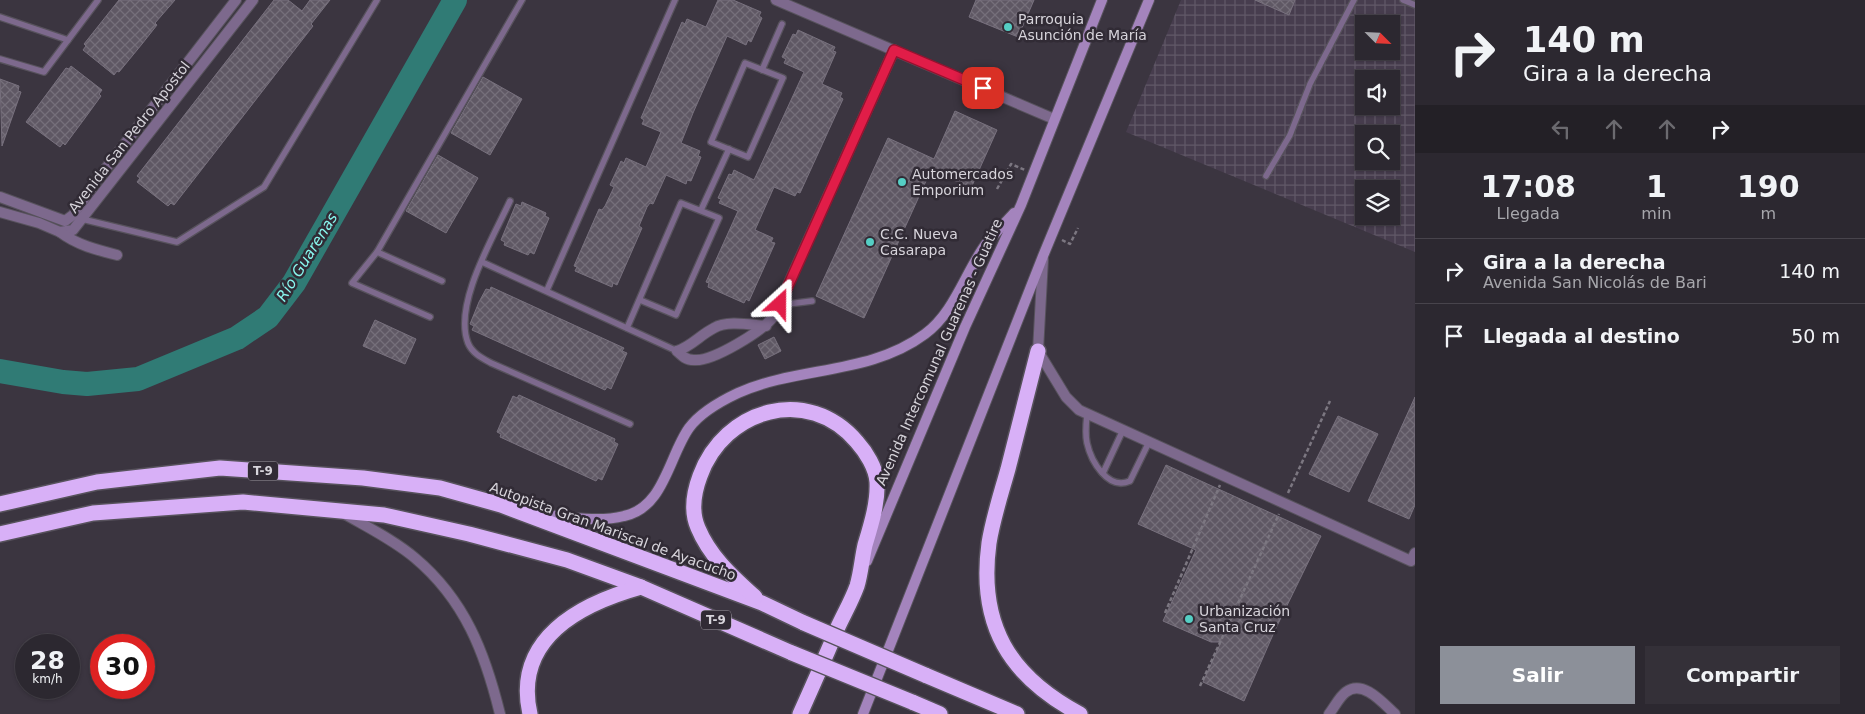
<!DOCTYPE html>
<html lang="es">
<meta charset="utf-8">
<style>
:root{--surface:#2c2830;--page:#343038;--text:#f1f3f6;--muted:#a6a6ab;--line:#48444c;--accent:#8c9099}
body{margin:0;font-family:"DejaVu Sans",sans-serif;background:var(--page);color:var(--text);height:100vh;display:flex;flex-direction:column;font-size:19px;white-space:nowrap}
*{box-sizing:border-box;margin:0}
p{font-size:16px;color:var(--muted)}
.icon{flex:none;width:28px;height:28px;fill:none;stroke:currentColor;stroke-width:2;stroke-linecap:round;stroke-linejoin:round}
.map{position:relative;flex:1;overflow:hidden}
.details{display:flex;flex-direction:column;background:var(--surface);width:450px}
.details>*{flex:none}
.hud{background:#2c2830;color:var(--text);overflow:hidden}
.needle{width:32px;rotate:114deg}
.fabs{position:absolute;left:1355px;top:15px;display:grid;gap:10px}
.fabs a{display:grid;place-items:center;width:45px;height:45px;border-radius:0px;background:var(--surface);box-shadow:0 1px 4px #0004,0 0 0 1px var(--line);font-size:25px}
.speed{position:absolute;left:15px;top:634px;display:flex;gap:10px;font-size:25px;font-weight:700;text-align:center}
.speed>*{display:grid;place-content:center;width:65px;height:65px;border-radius:50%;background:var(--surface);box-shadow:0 1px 4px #0004,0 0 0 1px var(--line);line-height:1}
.speed small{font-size:12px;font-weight:400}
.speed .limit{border:8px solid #d22;background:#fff;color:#111}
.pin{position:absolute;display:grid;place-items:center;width:42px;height:42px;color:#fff;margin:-21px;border-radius:10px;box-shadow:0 2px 8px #0006}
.me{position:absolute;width:55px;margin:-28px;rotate:24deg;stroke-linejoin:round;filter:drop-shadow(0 0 4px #0008)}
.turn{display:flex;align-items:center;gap:18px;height:105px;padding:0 25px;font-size:22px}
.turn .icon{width:65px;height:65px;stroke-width:2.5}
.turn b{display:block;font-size:35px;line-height:42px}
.lanes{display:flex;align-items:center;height:48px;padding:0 25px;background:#0003;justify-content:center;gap:25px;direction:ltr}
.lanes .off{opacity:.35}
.eta{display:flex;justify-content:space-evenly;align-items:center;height:85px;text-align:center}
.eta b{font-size:30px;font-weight:700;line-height:35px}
.action{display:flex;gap:10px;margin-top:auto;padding:10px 25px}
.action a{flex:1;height:58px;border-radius:0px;background:var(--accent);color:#fff;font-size:20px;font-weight:700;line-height:58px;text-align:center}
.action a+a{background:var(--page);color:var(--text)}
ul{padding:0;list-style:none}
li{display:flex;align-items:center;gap:15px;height:65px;padding:0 25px;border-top:1px solid var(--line)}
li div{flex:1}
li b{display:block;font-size:19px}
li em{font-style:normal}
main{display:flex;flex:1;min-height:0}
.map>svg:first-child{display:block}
.industrial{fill:url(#industrial-grid);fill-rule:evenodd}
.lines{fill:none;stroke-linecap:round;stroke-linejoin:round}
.river{stroke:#307b75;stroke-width:24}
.building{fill:url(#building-cross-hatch);stroke:#78717e}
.lane-casing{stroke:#57525c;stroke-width:8}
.street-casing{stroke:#57525c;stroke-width:12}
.secondary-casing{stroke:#57525c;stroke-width:12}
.highway-casing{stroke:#57525c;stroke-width:18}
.path{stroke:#7c7781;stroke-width:2.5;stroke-dasharray:4 2.5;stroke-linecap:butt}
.lane{stroke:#7d698d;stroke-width:5.5}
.street{stroke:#7d698d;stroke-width:10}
.secondary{stroke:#a484bd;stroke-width:10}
.highway{stroke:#d8b0f7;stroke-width:15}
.highway-bridge-casing{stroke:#57525c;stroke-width:18;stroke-linecap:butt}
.highway-bridge{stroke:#d8b0f7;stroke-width:15}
.route-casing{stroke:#92132f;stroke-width:12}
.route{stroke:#e11d48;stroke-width:9}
.poi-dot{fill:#55cec4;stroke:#312b35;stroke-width:2}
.labels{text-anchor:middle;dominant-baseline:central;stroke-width:5;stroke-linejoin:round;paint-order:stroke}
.shield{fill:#312b35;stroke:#a5a1a9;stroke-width:1}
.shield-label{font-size:12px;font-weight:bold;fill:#d7d4db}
.poi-label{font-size:14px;fill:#d7d4db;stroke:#312b35;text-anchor:start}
.street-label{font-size:14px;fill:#d7d4db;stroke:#312b35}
.water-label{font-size:15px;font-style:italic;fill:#89f8ef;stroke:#312b35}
</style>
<main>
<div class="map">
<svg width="1415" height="714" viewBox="0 0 1415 714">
<defs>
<pattern id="industrial-grid" width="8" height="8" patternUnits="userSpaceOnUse" patternTransform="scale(1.25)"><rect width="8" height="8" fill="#473d4e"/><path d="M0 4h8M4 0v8" fill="none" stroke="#615867"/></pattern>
<pattern id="building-cross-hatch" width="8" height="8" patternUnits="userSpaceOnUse" patternTransform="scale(1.25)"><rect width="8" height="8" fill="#5f5864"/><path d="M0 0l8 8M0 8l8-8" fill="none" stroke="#756f7a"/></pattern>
</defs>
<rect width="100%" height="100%" fill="#3b3540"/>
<path class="industrial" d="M1181,0H1415V252L1126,132ZM1364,24H1391V51H1364ZM1364,79H1391V106H1364ZM1364,134H1391V161H1364ZM1364,189H1391V216H1364Z"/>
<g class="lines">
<polyline class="river" points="0,371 63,382 87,384 138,379 237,338 268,317 294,283 455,0"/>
</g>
<g class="building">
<polygon points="119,0 175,0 155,23 157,25 142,44 119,72 117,71 114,75 83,50 86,46 84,44"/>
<polygon points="274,0 288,0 302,11 310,0 330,0 311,24 313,26 202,169 174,205 171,203 168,206 137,182 140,178 137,176"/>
<polygon points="718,0 733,0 761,12 759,16 762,18 751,42 748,40 746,45 727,36 693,113 681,143 700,151 698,156 701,157 691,181 687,180 686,184 666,175 653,204 650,203 647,207 639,226 642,228 617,285 613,283 612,287 575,271 577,267 574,266 599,209 602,210 605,206 614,187 610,185 621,161 624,163 626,158 646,167 661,132 642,124 644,120 641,118 682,22 685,24 687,19 706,27"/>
<polygon points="976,0 1034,0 1018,37 969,17"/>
<polygon points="1255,0 1295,0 1289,15"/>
<polygon points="798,30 835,47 833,51 836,52 822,84 842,93 840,97 843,99 800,193 797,192 795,196 774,187 755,230 773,238 771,242 775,243 749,301 746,299 744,303 708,287 709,283 706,282 738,211 719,203 721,199 718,198 729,174 732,175 734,170 754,180 804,72 784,63 786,59 782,57 793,34 796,35"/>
<polygon points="71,66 102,90 99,94 101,96 85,118 65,145 63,143 60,147 26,122 66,68 69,69"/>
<polygon points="483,77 522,99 490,155 451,133"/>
<polygon points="0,79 19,86 18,91 21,92 2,146"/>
<polygon points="955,111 997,130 971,188 931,170 864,318 816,296 888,138 934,159"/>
<polygon points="438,155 478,178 446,233 406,211"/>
<polygon points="522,202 546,213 545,216 549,218 534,254 530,252 528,255 504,245 505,242 501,240 516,204 521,206"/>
<polygon points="491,287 624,348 622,351 627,353 611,389 607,387 605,390 472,330 474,326 470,324 479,302 486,289 490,290"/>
<polygon points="375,320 416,339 405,364 363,346"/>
<polygon points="774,337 781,351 765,359 758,345"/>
<polygon points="519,395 615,439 614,442 618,444 602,480 598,478 596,481 500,437 501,434 497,432 503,418 513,396 517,398"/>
<polygon points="1415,397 1415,505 1409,519 1368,501"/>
<polygon points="1338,416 1378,434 1349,492 1309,474"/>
<polygon points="1166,465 1321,536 1275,630 1244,701 1203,682 1221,642 1211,642 1163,621 1196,550 1138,524"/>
</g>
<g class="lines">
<g class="lane-casing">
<g id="lane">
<polyline points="1403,0 1415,5"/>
<polyline points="0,17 68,40"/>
<polyline points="0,59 44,72 98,0"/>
<polygon points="745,63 783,78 748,157 711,142"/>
<polyline points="762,70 782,24"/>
<polyline points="1266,176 1290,135 1310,84 1354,0"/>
<path d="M510,201C494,236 453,304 468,343C472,353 482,358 491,363L630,424"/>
<polyline points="701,210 729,149"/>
<polyline points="82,219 177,242 264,187 377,0"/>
<polyline points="377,252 442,281"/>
<polyline points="482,262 677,351"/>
<polyline points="547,290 675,0"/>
<polyline points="780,305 812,301"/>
<polyline points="430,317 352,283 377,252 522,0"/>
<polyline points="627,328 681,203 719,218 676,315 640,300"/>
<path d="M1087,415C1086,424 1085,434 1087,443C1091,461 1108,491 1130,481L1149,442"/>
<polyline points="1103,473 1123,430"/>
</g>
</g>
<g class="street-casing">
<g id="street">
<polyline points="776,0 1054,119"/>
<polyline points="0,197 65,221 73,215 103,172 236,0"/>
<polyline points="0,212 39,223 60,232 73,230 253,0"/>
<path d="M60,232C77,245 97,250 117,255"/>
<polyline points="1043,259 1038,351 1066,397 1079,410 1411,561 1415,553"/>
<path d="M677,351C682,356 686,360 694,360C712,362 763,331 774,316L894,50"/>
<path d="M677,351C692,346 700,335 714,328C727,320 751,325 766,326"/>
<path d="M343,513C367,527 394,540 415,558C465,600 485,653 500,714"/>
<path d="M1329,714C1334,708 1339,697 1346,692C1363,679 1383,703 1395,714"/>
</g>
</g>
<g class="secondary-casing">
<g id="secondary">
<path d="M537,514C565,516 596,523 624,516C664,508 669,456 689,428C700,413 721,401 738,393C798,366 870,375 925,334C954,313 965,273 986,244C995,233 1005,223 1014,213"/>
<polyline points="867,561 965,327 1021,205 1102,0"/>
<polyline points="863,714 1043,256 1149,0"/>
</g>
</g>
<g class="highway-casing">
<g id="highway">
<path d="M1038,351C1028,390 1018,430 1008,469C1001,494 993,518 989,543C978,625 1009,676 1080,714"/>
<polyline points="0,504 97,482 220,468 363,478 440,488 501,505 762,603 804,623"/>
<polyline points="0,534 93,513 243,502 384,515 469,534 567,560 641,587 792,653"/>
<path d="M755,597C733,577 710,557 698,528C691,512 694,492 700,476C724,409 808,384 857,442C866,452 876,468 877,482C878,503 871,525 865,545C862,558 861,573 857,586C852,600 844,614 838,627C826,656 813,685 800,714"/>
<polyline points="925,675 1017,714"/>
<polyline points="912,702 940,714"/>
<path d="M530,714C513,639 580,604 641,587"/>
</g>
</g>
<g class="path">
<polyline points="997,189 1011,164 1025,170"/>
<polyline points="1062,240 1070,244 1078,228"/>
<polyline points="1288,493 1330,401"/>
<polyline points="1165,613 1220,485"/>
<polyline points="1200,686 1279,514"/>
</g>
<use href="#lane" class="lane"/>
<use href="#street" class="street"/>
<use href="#secondary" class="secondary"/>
<use href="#highway" class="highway"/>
<g class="highway-bridge-casing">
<g id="highway-bridge">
<polyline points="804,623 925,675"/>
<polyline points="792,653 912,702"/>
</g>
</g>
<use href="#highway-bridge" class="highway-bridge"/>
</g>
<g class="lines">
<g class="route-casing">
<polyline id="route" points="780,304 894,50 983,88"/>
</g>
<use href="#route" class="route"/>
</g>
<g class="poi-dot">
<circle cx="1008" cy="27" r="5"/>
<circle cx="902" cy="182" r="5"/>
<circle cx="870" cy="242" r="5"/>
<circle cx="1189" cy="619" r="5"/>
</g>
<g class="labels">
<g class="shield">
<rect x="248" y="461.5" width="30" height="19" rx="4"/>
<rect x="701" y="610.5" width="30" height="19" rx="4"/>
</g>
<g class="shield-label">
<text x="263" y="471">T-9</text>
<text x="716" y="620">T-9</text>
</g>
<g class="poi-label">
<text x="1018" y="19">Parroquia<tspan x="1018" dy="16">Asunción de María</tspan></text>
<text x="912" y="174">Automercados<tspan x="912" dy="16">Emporium</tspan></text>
<text x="880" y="234">C.C. Nueva<tspan x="880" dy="16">Casarapa</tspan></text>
<text x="1199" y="611">Urbanización<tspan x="1199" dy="16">Santa Cruz</tspan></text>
</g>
<g class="street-label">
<text transform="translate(129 137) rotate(-52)">Avenida San Pedro Apostol</text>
<text transform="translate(939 352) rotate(-66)">Avenida Intercomunal Guarenas - Guatire</text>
<text transform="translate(613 531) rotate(20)">Autopista Gran Mariscal de Ayacucho</text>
</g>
<g class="water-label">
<text transform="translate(307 257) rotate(-58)">Río Guarenas</text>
</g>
</g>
</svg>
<div class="fabs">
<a><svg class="needle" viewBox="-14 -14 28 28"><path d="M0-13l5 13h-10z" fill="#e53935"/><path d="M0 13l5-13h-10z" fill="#a6a6ab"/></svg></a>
<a><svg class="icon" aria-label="sound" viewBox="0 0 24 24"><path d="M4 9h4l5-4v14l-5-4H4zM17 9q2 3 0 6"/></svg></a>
<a><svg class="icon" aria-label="search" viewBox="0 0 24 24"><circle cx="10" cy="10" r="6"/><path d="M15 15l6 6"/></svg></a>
<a><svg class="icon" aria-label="layers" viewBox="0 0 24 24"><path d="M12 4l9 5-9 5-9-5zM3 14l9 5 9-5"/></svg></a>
</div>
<div class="speed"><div>28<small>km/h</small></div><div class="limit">30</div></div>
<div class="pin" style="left:983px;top:88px;background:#d93025"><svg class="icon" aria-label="arrive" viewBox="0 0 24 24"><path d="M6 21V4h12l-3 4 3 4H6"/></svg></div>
<svg class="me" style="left:780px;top:304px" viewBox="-20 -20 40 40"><path d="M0-17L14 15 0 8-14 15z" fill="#e11d48" stroke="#fff" stroke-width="4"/></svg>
</div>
<section class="details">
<div class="hud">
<div class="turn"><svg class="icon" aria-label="right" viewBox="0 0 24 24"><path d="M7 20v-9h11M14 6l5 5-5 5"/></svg><div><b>140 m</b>Gira a la derecha</div></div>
<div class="lanes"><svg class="icon off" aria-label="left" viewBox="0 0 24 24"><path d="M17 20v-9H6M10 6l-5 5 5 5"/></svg><svg class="icon off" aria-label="ahead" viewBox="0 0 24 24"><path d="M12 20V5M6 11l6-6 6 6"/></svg><svg class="icon off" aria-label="ahead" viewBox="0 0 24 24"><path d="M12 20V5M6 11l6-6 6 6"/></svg><svg class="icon" aria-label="right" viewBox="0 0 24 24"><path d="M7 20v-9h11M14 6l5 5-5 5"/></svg></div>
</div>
<div class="eta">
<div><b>17:08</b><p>Llegada</p></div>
<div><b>1</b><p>min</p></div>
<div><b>190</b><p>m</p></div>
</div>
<ul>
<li><svg class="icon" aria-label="right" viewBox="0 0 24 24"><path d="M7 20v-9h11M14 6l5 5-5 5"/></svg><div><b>Gira a la derecha</b><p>Avenida San Nicolás de Bari</p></div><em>140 m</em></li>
<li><svg class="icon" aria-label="arrive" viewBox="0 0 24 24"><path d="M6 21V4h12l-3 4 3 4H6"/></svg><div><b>Llegada al destino</b></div><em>50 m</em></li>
</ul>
<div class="action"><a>Salir</a><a>Compartir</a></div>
</section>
</main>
